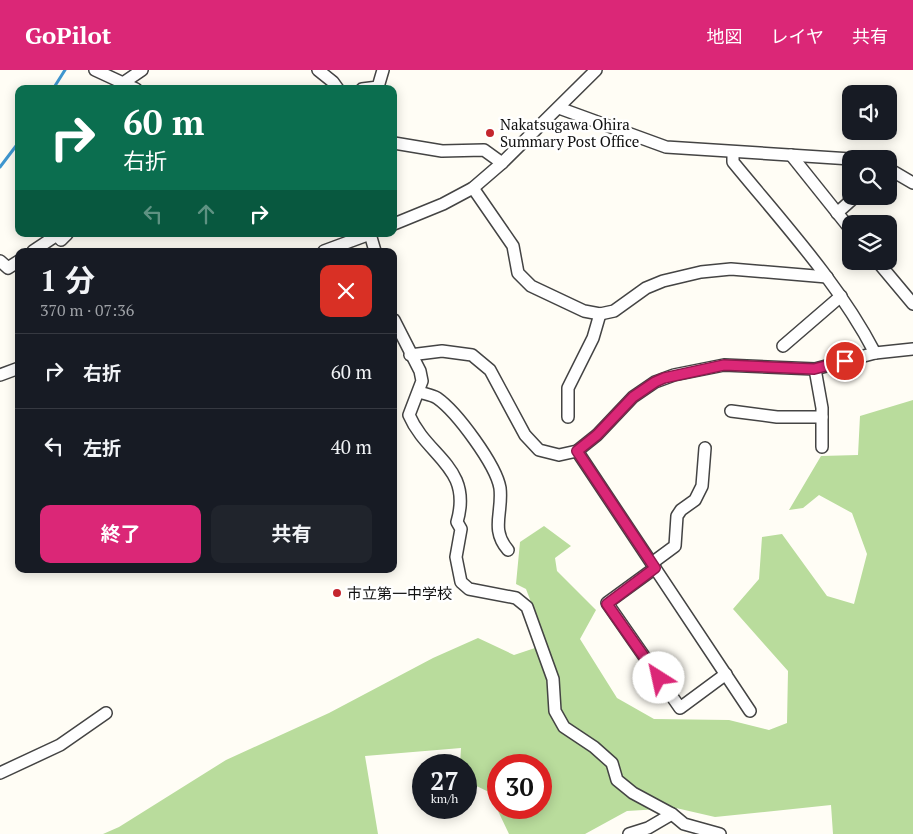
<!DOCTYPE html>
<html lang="ja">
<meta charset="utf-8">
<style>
:root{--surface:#171b24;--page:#20242c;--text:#f1f3f6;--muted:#9ea1a6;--line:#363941;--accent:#db2777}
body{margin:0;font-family:"PT Serif","Noto Sans JP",serif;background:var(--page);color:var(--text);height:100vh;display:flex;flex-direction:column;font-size:19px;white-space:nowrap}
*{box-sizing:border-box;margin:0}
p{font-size:16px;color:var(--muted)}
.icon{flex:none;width:28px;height:28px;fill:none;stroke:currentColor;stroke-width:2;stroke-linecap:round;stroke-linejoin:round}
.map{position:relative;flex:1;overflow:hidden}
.sheet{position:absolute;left:15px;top:178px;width:382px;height:325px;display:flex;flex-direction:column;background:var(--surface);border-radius:10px;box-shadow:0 2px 12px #0003}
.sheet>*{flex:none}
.hud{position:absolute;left:15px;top:15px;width:382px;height:152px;border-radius:10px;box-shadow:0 2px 12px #0003;background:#0b6e4f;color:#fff;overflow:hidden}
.buttons{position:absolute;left:842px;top:15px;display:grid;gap:10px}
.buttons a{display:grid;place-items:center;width:55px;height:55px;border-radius:10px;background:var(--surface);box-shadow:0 2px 12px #0003;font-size:25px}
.speed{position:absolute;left:412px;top:684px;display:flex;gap:10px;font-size:25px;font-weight:700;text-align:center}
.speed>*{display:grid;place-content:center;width:65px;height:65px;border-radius:50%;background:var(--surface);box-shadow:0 2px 12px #0003;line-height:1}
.speed small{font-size:12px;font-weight:400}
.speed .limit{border:8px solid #d22;background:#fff;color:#111}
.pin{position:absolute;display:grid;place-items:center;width:42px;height:42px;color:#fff;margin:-21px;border:2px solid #fff;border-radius:50%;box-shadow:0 1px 5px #0007}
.me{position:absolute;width:55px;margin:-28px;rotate:325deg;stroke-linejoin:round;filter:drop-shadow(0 0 4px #0008)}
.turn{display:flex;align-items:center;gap:18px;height:105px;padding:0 25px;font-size:22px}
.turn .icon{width:65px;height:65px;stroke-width:2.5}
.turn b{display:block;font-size:35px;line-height:42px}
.lanes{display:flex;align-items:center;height:48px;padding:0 25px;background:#0003;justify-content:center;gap:25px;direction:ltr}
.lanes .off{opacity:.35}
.round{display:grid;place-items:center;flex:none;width:52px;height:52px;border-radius:10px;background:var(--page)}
.overview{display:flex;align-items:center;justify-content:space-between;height:85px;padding:0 25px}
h1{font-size:30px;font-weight:700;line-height:38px}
.cta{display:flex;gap:10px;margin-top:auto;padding:10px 25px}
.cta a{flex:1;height:58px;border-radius:10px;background:var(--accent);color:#fff;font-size:20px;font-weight:700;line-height:58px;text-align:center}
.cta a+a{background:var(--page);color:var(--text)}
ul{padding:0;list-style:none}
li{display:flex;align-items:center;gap:15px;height:75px;padding:0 25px;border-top:1px solid var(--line)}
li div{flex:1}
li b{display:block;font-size:19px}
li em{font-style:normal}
header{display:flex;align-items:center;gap:30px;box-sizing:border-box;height:70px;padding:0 25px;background:var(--accent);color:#fff}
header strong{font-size:24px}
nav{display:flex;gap:28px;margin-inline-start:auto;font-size:18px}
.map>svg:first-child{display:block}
.forest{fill:#b9dc9c;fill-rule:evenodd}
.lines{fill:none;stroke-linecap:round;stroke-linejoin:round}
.stream{stroke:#3f96cf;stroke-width:3}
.street-casing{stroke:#444;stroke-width:14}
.street{stroke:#fff;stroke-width:11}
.route-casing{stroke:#8e194d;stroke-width:12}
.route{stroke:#db2777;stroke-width:9}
.poi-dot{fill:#c4262e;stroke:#fff;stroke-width:2}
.labels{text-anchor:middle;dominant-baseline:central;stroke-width:5;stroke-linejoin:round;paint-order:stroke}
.poi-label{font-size:15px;fill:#111;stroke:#fff;text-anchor:start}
</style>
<header>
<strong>GoPilot</strong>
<nav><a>地図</a><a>レイヤ</a><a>共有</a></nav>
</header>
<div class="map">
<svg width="913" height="764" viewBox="0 0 913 764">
<rect width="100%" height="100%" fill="#fffdf5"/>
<path class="forest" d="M913,330V764H833L831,735L715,747L676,738L627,741L585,764H509L489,722L466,711V695H460L461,678L365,686L378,764H103L119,757L226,690L329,643L433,588L478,568L514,585L547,574L526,519L516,514L520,472L544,456L571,476L555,488L557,501L596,540L580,569L617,628L654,649L729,650L769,660L787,653L788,601L733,539L759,509L762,467L782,464L827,526L854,534L867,484L852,443L819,425L803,438L789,440L821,386L858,385L860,346ZM499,695H541V738H499Z"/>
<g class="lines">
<g class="stream">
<polyline points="53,19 65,0"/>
<polyline points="0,97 19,72"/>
</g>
<g class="street-casing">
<g id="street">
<polyline points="95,0 136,19"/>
<polyline points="318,0 333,12 338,19"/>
<polyline points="123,13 142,0"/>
<polyline points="362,19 378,17 383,0"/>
<polyline points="559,38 666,77 851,89"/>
<polyline points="394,73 442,81 484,80 502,93"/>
<path d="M733,82V92C783,153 838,212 875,283"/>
<polyline points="791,85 851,160"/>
<polyline points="889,99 913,113"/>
<polyline points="473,118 513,176 518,203 531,216 584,241 600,244 614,241 646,218 663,211 701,202 731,199 827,207"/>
<polyline points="837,143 856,126"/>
<polyline points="394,154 443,134 473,118 502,93 596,0"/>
<polyline points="370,164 375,181"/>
<polyline points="33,181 57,165 61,170 67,164"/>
<polyline points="324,181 370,164"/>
<polyline points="0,191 8,198 19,191"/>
<polyline points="877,191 913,234"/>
<path d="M394,250L420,301L422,311L409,345C427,387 473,397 457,452L461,459L456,487L461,512L469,519L516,528L527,537L553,609L555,641L564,657L594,677L612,693L617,710L633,723L672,744L684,754L720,764"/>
<polyline points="783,276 841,226"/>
<polyline points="410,285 442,281 472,285 490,300 525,365 539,380 559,385 577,381 597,365 633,327 655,312 674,305 724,295 815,299 875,283 913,279"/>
<polyline points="815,299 822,338 822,377"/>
<polyline points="0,305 19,298"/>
<path d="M419,322C425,324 432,325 437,328C457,342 496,395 500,418C503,443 490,459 508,480"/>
<polyline points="731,341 777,347 822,347"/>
<polyline points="568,347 568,318 593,268 600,244"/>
<polyline points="577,381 750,641"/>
<polyline points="652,493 675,476 677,446 681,440 695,430 702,416 705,378"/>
<polyline points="655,498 607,533 680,638 726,604"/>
<polyline points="0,703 60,675 106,643"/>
<polyline points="629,764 648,758 672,744"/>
</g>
</g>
<use href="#street" class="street"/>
</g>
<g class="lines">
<g class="route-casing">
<polyline id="route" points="659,608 607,534 655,498 577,381 597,365 633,327 655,312 664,308 724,295 814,299 845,291"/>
</g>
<use href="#route" class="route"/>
</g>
<g class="poi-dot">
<circle cx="490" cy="63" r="5"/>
<circle cx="337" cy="523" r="5"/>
</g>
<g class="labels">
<g class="poi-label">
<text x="500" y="54">Nakatsugawa Ohira<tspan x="500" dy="17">Summary Post Office</tspan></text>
<text x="347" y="523">市立第一中学校</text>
</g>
</g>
</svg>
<div class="buttons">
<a><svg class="icon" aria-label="sound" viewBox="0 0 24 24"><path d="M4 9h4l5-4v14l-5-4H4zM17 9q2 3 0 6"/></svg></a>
<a><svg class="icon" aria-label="search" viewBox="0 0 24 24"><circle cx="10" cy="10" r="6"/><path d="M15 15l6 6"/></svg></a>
<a><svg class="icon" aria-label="layers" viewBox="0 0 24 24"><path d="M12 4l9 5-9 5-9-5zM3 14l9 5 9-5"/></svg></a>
</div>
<div class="speed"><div>27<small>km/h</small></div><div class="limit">30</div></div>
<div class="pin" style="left:845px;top:291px;background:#d93025"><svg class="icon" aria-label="arrive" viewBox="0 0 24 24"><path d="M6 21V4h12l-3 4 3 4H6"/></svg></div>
<svg class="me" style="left:659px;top:608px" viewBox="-20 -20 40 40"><circle r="19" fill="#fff"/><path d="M0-13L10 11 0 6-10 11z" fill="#db2777"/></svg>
<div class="hud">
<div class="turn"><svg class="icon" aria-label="right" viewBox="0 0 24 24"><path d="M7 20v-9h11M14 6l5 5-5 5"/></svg><div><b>60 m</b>右折</div></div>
<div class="lanes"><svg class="icon off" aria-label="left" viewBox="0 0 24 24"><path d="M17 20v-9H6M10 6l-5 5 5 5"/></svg><svg class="icon off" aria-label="ahead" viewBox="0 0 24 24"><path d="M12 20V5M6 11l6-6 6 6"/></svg><svg class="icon" aria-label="right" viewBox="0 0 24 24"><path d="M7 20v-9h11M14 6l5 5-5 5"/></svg></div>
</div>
<section class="sheet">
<div class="overview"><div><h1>1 分</h1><p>370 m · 07:36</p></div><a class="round" style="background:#d93025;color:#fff"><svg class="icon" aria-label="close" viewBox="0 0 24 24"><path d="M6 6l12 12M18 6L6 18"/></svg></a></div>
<ul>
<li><svg class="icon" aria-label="right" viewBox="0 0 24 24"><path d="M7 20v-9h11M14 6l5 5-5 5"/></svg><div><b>右折</b></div><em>60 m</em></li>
<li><svg class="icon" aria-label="left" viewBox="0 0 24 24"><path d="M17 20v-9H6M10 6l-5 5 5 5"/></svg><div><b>左折</b></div><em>40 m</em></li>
</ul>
<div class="cta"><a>終了</a><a>共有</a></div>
</section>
</div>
